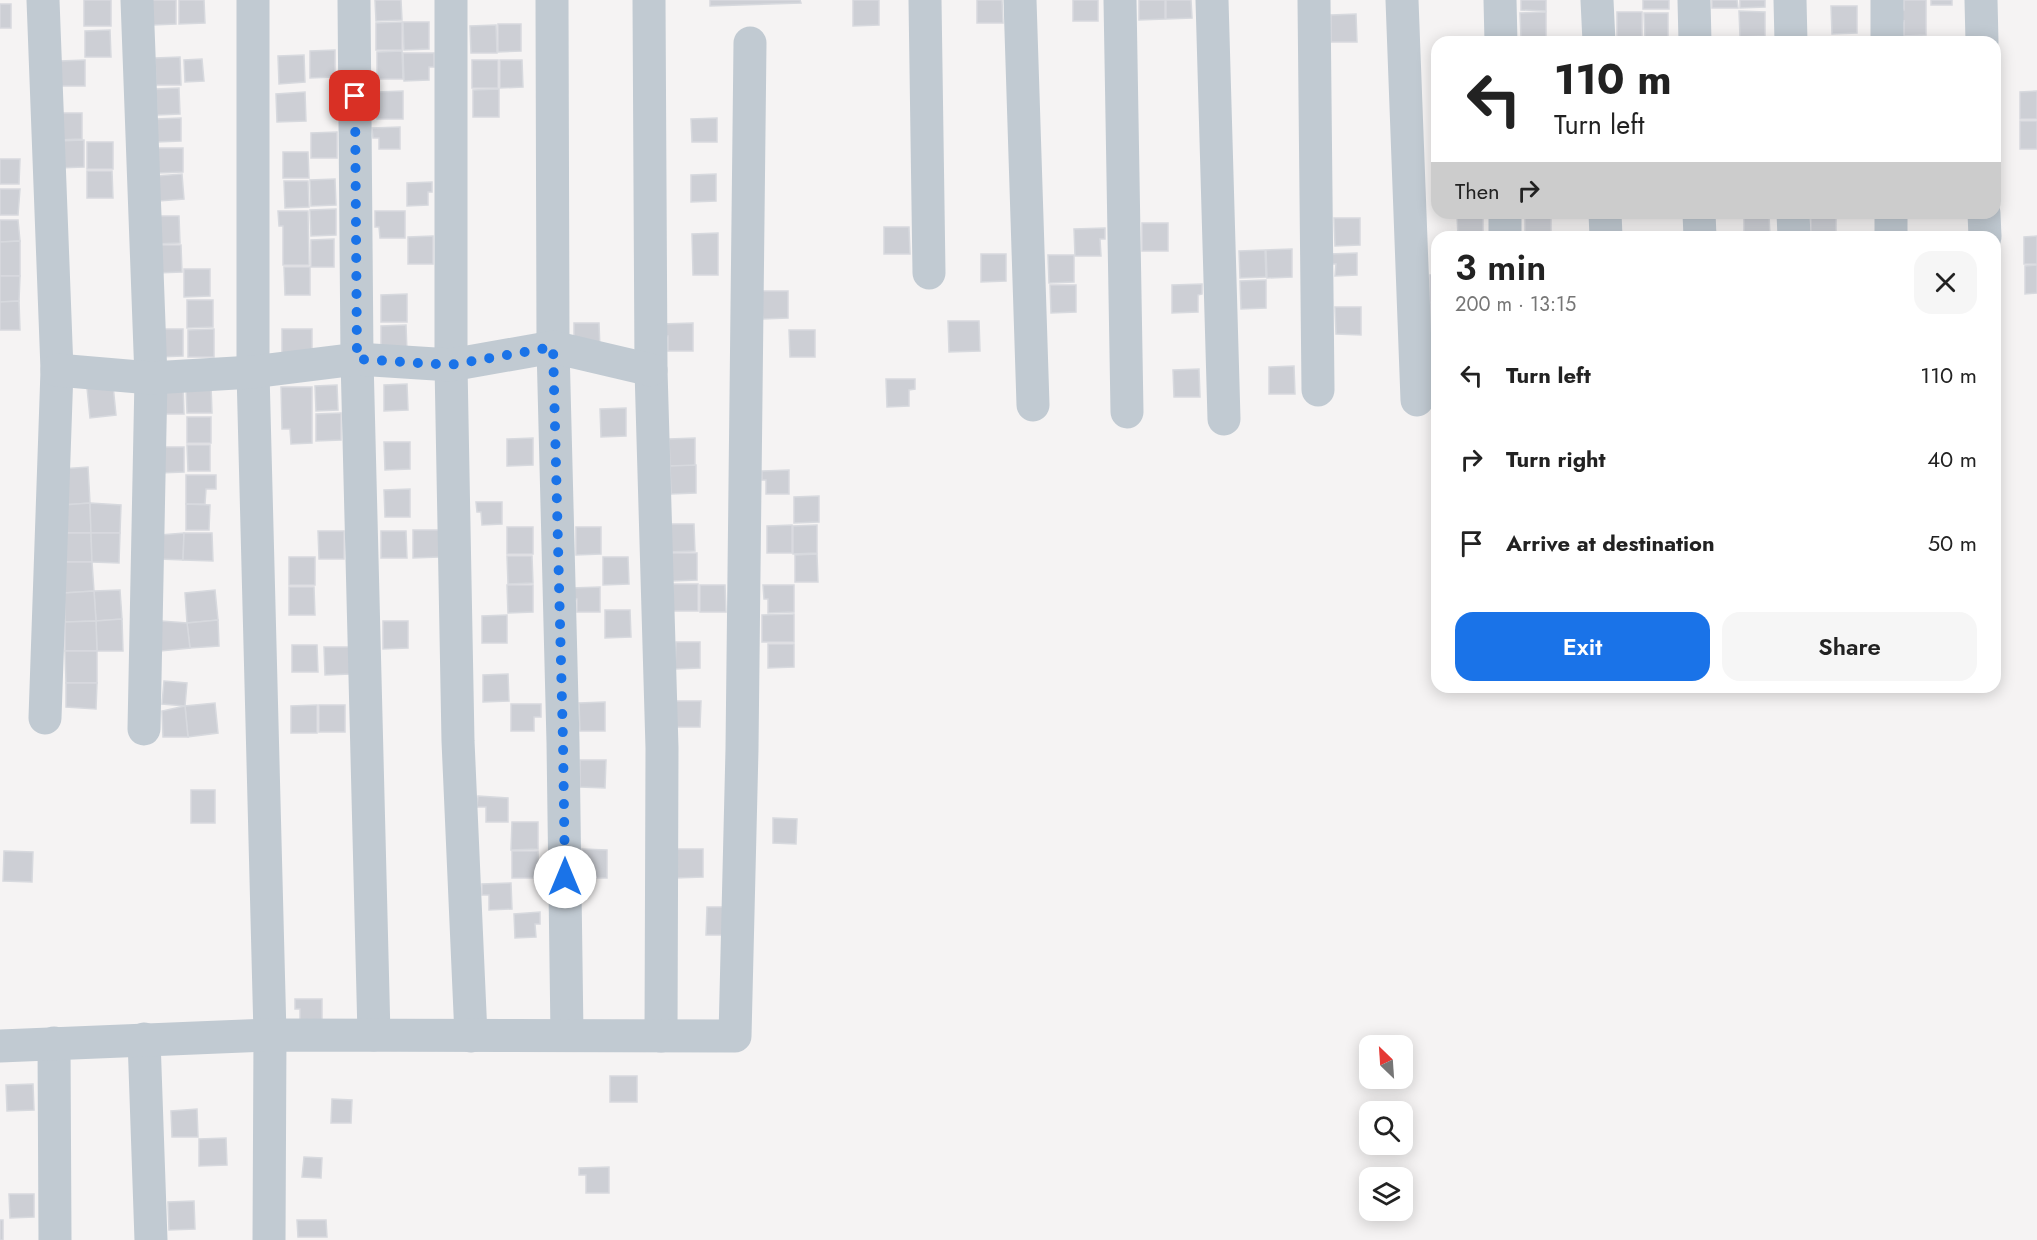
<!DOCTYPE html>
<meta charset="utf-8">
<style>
:root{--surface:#fff;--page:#f6f6f6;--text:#222;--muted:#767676;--accent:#1a73e8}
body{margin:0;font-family:Jost,sans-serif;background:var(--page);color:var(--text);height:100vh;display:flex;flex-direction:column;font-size:22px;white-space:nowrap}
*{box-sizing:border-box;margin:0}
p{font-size:20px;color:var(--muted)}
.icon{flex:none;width:33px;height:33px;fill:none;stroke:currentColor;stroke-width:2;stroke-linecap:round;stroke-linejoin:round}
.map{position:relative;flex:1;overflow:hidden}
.panel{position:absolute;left:1431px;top:231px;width:570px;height:462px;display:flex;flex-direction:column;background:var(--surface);border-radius:18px;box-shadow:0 3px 15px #0003}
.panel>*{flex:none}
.top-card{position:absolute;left:1431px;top:36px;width:570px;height:183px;border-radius:18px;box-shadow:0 3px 15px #0003;background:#fff;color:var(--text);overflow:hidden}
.needle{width:39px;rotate:335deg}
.controls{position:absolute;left:1359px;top:1035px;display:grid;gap:12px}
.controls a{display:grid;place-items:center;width:54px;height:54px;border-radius:12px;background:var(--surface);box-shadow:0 3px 15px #0003;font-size:30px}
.pin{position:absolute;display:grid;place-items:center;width:51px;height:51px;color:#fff;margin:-26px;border-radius:12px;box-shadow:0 3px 9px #0006}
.me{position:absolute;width:66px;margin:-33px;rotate:0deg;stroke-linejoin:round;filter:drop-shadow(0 0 4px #0008)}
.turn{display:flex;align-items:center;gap:21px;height:126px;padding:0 24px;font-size:27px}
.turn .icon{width:78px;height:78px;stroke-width:2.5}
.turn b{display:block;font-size:42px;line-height:51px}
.then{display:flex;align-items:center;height:57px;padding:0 24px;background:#0003;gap:12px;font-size:22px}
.round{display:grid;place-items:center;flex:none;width:63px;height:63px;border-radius:18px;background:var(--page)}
.headline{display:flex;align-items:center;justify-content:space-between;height:102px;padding:0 24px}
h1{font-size:36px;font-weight:600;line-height:45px}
.button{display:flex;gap:12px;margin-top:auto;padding:12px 24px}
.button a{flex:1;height:69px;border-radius:18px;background:var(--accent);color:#fff;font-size:24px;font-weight:600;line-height:69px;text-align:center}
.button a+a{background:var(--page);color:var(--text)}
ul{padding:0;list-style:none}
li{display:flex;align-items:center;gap:18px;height:84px;padding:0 24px}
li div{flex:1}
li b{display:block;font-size:22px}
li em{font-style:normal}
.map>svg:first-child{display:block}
.building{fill:#cdcfd5;stroke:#d7d9de;stroke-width:1.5}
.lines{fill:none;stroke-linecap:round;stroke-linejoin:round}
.minor{stroke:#c1cad2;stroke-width:33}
.route{stroke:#1a73e8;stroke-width:10;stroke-dasharray:0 18}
</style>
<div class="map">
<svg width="2037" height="1240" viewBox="0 0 2037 1240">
<rect width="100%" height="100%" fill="#f5f3f3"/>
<g class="building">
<rect x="84" y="0" width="27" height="26"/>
<polygon points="152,0 176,0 176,24 153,25"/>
<polygon points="179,0 204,0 205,23 179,24"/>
<polygon points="375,0 401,0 402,20 376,21"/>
<polygon points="710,0 800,0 801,3 710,6"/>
<polygon points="853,0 879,0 879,25 853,26"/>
<polygon points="977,0 1002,0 1003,23 977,23"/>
<rect x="1073" y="0" width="25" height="21"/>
<polygon points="1139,0 1165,0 1165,19 1139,20"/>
<polygon points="1166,0 1191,0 1192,18 1166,19"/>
<polygon points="1521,0 1546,0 1546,11 1521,10"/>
<rect x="1643" y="0" width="26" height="9"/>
<polygon points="1712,0 1737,0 1738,8 1712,8"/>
<polygon points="1740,0 1765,0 1765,7 1740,8"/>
<polygon points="1904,0 1926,0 1926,35 1904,36 1904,21 1898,22 1898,10 1904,10"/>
<rect x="1931" y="0" width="21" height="5"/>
<rect x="0" y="4" width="11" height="24"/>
<polygon points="1831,6 1857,6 1857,33 1832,34"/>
<polygon points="1739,11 1765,12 1765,36 1740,37"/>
<polygon points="1546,12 1546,37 1521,38 1520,13"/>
<rect x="1617" y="12" width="25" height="27"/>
<polygon points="1644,13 1668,13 1668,38 1645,38"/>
<polygon points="1356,14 1357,42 1331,42 1331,15"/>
<polygon points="402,22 402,50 376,50 376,23"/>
<polygon points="403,22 429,22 429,49 404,50"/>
<polygon points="498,24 521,24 521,51 498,52"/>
<polygon points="496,25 497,53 471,53 470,26"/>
<polygon points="110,30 111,57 85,57 85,31"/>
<rect x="1931" y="37" width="25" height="5"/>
<polygon points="335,50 335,77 310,78 310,51"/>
<polygon points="402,51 403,79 377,79 377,52"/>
<polygon points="403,53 434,53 434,67 429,67 429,80 404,81"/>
<polygon points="304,55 305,82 279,84 278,56"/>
<polygon points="180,57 181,85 156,85 155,58"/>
<polygon points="202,59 204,81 185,82 184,60"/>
<polygon points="85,60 85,86 60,86 60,61"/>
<rect x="472" y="60" width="26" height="28"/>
<polygon points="500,60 522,60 523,87 500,88"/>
<polygon points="179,88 180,114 157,115 156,89"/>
<polygon points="499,89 499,117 473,117 473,90"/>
<polygon points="403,91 403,119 377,119 377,92"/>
<polygon points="2037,91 2037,119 2020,119 2020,92"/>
<polygon points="305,92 306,121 277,122 276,94"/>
<polygon points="56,113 82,113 82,139 57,140"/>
<polygon points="181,118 181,141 157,142 156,119"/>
<polygon points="717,118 717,142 692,142 691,119"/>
<rect x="2020" y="121" width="17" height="28"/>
<polygon points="400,127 400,149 379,149 379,138 373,138 372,128"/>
<polygon points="337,132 337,158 311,158 311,133"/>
<polygon points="84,140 84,167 58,168 58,141"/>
<rect x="87" y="142" width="26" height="27"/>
<polygon points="157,148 183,148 183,172 157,173"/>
<polygon points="283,152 308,152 309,178 283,178"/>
<polygon points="0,159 20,159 19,184 0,184"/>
<polygon points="87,171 112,171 113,198 87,198"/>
<polygon points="182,174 184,199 159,201 157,176"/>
<polygon points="716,174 716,201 691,202 691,175"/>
<polygon points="335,179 336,205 311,206 310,180"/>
<polygon points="284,181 308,181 309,207 285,208"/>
<polygon points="432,182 432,192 428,192 428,205 407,206 407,183"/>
<polygon points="0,189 20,189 18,215 0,215"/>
<polygon points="336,209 336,235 311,236 310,210"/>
<polygon points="278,211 308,211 309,265 283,265 283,226 279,226"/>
<polygon points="375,211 405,211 405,238 380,238 379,227 375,227"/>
<polygon points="1483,214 1483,237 1458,237 1457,215"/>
<polygon points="1744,214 1769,214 1770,237 1744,237"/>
<polygon points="1836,214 1836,237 1811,237 1811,215"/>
<polygon points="154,216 179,216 180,243 154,244"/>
<rect x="1525" y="216" width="26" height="21"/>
<polygon points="1334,218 1360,218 1360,245 1335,246"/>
<polygon points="0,220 18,220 20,241 0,242"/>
<rect x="1142" y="223" width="26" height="28"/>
<polygon points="884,227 909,227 910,254 884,254"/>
<polygon points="1105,228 1105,239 1100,239 1101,256 1075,256 1074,229"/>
<polygon points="718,233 718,275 693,275 692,234"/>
<polygon points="433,236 433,264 408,264 408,237"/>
<polygon points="2037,236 2037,264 2024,264 2024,237"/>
<polygon points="334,239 334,267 311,267 311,240"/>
<polygon points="20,241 20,276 0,276 0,242"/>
<polygon points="156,245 181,245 182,272 156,273"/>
<polygon points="1292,249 1292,277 1267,278 1266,250"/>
<polygon points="1265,250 1266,277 1240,278 1239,251"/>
<polygon points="1357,253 1357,275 1335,276 1336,264 1329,264 1329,254"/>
<polygon points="981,254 1006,254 1006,281 981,282"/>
<polygon points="1048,255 1074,255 1074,282 1049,283"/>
<polygon points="2037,265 2037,293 2025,294 2025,266"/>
<polygon points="284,267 310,267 310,295 285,295"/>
<polygon points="184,269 210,269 210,296 184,297"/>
<rect x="1430" y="275" width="7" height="27"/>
<polygon points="0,276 20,276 19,301 0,302"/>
<polygon points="1266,280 1266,308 1241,309 1240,281"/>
<polygon points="1202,284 1202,294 1198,295 1198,312 1172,313 1172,285"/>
<polygon points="1050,285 1076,285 1076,312 1051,313"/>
<polygon points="758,291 788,291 788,318 763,319"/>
<polygon points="407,294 407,322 381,322 381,295"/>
<polygon points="187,300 213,300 213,327 187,328"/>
<polygon points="19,301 20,330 0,330 0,302"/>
<polygon points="1430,303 1437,303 1437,331 1431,331"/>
<polygon points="1335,307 1361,307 1361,335 1336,334"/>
<polygon points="948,321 979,321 980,351 949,352"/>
<polygon points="574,323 599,323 600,350 574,350"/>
<polygon points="693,323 693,351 668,351 668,336 661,336 661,324"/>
<polygon points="406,325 407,352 381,353 381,326"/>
<polygon points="157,329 183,329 183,356 157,357"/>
<polygon points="214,329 214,357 188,357 188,330"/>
<rect x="282" y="329" width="30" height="31"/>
<polygon points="789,330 815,330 815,357 790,357"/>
<polygon points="1294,366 1295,394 1269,394 1269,367"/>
<polygon points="1199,369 1200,397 1174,397 1173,370"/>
<polygon points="886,379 915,379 915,389 909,390 909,406 887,407"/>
<polygon points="407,384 408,410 384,411 384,385"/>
<polygon points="113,385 116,415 90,418 87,388"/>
<polygon points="211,385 212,413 187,413 186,386"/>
<polygon points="337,385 338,410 316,411 315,386"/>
<polygon points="158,386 183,386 184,414 158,414"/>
<polygon points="281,387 312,387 312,443 291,444 290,429 282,429"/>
<polygon points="626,408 626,436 601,437 600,409"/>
<polygon points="341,413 341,440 316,441 316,414"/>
<rect x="187" y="417" width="24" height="26"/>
<polygon points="533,438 533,465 507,466 507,439"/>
<polygon points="695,438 695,466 670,466 669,439"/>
<polygon points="384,442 410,442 410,469 385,470"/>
<polygon points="187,445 210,445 210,471 188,471"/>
<polygon points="158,447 184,447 184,472 159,473"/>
<polygon points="696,465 696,493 671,494 670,466"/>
<polygon points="88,467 90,503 63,505 61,469"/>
<polygon points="789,470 789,494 766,494 766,480 762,480 762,471"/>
<polygon points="186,475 216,475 216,489 206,489 205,504 186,504"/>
<polygon points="410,489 410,517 385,517 384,490"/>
<polygon points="819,496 819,522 794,523 794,497"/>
<polygon points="476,502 502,502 502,524 482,525 481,512 477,512"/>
<polygon points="90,503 91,533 63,533 63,505"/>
<polygon points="90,503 121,505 120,533 91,533"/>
<polygon points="186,504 210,505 209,530 186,530"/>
<polygon points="669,524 694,524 695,551 669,552"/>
<polygon points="792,525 792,553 767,553 767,526"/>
<polygon points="817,525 817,553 793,554 793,526"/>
<rect x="507" y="527" width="26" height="27"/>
<polygon points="576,527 601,527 601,554 576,555"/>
<polygon points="413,530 439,530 439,557 413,558"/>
<polygon points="318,531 344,531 344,559 319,559"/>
<polygon points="381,531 406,531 407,558 381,558"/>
<polygon points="63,533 91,533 92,562 64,562"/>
<polygon points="91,533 120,533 119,563 92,562"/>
<polygon points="184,533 183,560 159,559 160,535"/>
<polygon points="184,533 212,533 213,561 183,560"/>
<polygon points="671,553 697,553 697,580 672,581"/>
<polygon points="817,554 818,582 795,582 795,555"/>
<polygon points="507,556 532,556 533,583 508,584"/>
<rect x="289" y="557" width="26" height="28"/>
<polygon points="603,557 628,557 629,584 603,585"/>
<polygon points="64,562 92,562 94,591 64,593"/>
<rect x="673" y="584" width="25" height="27"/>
<polygon points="507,585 533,585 533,612 508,613"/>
<polygon points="700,585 725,585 726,612 700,612"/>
<polygon points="763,585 794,585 794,612 768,613 768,599 764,599"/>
<polygon points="289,587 314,587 315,615 289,615"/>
<polygon points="600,587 600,612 577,612 577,599 571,599 571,588"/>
<polygon points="120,590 122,619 96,621 94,591"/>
<polygon points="215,590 218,620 187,623 185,593"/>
<polygon points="94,591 96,621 65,622 64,593"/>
<polygon points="605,610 630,610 631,637 605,638"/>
<polygon points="794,614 794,642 762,642 762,615"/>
<polygon points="507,615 507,643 482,643 482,616"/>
<polygon points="122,619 123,651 97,651 96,621"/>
<polygon points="218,620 219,646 190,648 187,623"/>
<polygon points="96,621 97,651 65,651 65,622"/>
<polygon points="161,621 187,623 190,648 161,651"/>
<polygon points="383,621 408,621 408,648 383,649"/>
<polygon points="676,642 700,642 700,668 675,669"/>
<polygon points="768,644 794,644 794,667 768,668"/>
<polygon points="292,645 317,645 318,672 292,672"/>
<polygon points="324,647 350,647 351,674 325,675"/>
<polygon points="65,651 97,651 97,683 66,683"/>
<polygon points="508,674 509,701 483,702 483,675"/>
<polygon points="164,681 187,683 185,706 162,704"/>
<polygon points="66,683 97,683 96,709 66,707"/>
<polygon points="675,701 701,701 700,727 674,727"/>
<polygon points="605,702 605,731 580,731 579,703"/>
<polygon points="215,703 218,733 188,737 185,706"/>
<polygon points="511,704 541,704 541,717 534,717 534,731 511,731"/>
<polygon points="317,705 317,733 291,733 291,706"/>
<rect x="319" y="705" width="26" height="27"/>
<polygon points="185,706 188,737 163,737 162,711"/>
<polygon points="580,760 606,760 605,788 580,787"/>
<rect x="191" y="790" width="24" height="33"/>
<polygon points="478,796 508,798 508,822 486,822 486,807 477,807"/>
<polygon points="773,818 797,819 796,844 773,843"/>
<polygon points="512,822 538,822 538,849 511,850"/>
<polygon points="582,849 607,850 607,878 582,878"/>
<polygon points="671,849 703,849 703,877 676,878"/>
<polygon points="4,851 33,852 32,882 3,881"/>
<polygon points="512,851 538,851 539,878 512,878"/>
<polygon points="511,883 512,909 489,910 489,895 482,895 482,884"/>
<polygon points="707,907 731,907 730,935 706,935"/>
<polygon points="540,912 540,924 535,924 536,937 515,938 514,914"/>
<polygon points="295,999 322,999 322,1024 300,1024 300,1009 295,1009"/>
<rect x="610" y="1076" width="27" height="26"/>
<polygon points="33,1084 34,1110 7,1111 6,1085"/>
<polygon points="332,1099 352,1100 351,1123 331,1123"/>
<polygon points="197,1109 198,1137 172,1137 171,1111"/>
<polygon points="226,1138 227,1165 199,1166 199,1139"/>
<polygon points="304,1157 322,1158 321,1178 302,1177"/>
<polygon points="609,1167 609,1193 586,1193 586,1175 579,1175 579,1168"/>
<polygon points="9,1194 34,1194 34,1217 10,1218"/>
<polygon points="194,1201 195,1229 169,1230 168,1202"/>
<rect x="0" y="1220" width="3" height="20"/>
<polygon points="297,1220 326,1220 327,1237 298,1237"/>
</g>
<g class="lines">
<g class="minor">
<polyline points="43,0 57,370 45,718"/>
<polyline points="137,0 151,378 144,729"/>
<polyline points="253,0 253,372 270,1035 269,1240"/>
<polyline points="354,0 357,359 374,1035"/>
<polyline points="451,0 451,365 458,741 471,1036"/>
<polyline points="552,0 553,347 563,742 567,1035"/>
<polyline points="649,0 651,370 662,748 661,1036"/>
<polyline points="925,0 929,273"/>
<polyline points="1020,0 1033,405"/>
<polyline points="1120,0 1127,412"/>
<polyline points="1212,0 1224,419"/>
<polyline points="1314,0 1318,390"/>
<polyline points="1402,0 1417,400"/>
<polyline points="1500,0 1501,42"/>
<polyline points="1597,0 1599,42"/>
<polyline points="1694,0 1695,42"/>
<polyline points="1790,0 1791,42"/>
<polyline points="1887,0 1887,42"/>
<polyline points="1981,0 1982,42"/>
<polyline points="1505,213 1505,237"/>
<polyline points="1605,213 1606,237"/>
<polyline points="1699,213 1700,237"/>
<polyline points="1793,213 1794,237"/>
<polyline points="1891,213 1891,237"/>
<polyline points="1984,213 1985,237"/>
<polyline points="57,370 151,378 253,372 357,359 451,365 553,347 651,370"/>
<polyline points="144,1039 151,1240"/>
<polyline points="54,1043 55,1240"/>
<polyline points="0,1046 270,1035 735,1036 742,749 750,43"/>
</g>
</g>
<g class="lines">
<polyline class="route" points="355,96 357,359 450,365 553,347 563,742 565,877"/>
</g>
</svg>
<div class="controls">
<a><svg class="needle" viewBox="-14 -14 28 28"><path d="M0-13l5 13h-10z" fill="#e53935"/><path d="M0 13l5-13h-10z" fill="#767676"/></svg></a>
<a><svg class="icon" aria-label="search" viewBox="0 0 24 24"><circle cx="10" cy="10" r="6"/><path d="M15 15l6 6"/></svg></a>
<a><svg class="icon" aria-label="layers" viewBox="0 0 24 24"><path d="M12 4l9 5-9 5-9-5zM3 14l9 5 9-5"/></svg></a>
</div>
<div class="pin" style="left:355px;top:96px;background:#d93025"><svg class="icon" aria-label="arrive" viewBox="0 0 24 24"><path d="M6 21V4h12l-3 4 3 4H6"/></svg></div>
<svg class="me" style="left:565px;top:877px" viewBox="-20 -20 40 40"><circle r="19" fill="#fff"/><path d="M0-13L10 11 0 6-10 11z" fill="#1a73e8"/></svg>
<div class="top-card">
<div class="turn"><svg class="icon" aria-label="left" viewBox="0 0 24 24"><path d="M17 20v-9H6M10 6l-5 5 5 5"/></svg><div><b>110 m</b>Turn left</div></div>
<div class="then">Then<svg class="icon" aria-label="right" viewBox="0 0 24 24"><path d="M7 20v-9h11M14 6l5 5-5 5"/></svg></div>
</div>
<section class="panel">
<div class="headline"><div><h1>3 min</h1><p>200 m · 13:15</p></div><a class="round"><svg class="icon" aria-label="close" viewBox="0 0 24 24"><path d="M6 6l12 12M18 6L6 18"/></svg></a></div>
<ul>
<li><svg class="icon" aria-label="left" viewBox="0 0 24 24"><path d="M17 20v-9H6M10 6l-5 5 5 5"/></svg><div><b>Turn left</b></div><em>110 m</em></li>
<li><svg class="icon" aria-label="right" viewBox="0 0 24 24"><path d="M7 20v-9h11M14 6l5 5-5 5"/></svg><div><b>Turn right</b></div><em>40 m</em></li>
<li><svg class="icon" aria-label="arrive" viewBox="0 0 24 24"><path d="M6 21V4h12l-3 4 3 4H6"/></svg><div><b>Arrive at destination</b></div><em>50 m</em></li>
</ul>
<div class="button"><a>Exit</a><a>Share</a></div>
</section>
</div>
